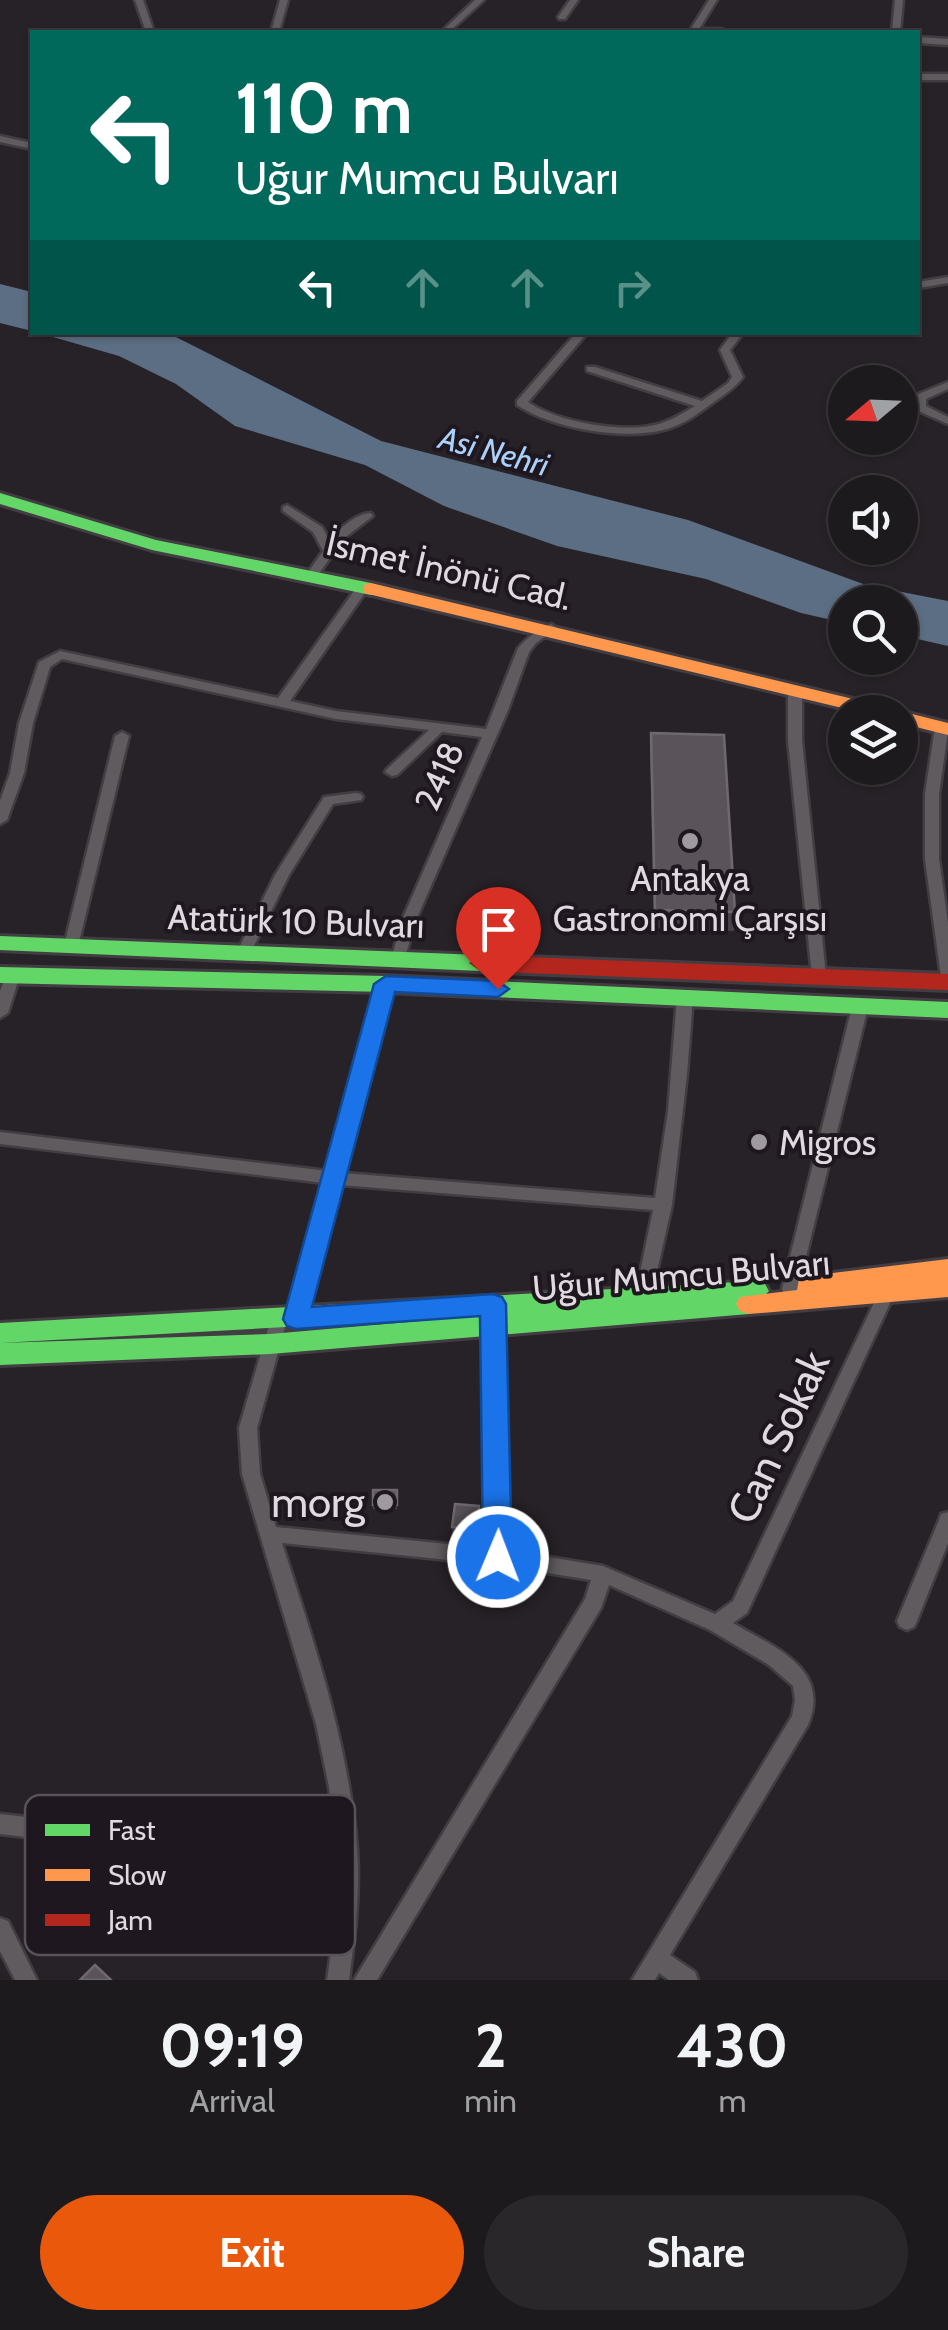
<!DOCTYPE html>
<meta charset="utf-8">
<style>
:root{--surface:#1d1a1d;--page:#2a272a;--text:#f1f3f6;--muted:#a0a1a4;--line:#3b383b;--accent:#ea580c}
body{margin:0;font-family:Cabin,sans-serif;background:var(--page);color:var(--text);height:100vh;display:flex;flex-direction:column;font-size:38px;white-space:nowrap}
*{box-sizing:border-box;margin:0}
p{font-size:32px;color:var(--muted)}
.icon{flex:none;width:55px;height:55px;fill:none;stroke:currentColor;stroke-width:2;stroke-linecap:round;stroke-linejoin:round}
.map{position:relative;height:1980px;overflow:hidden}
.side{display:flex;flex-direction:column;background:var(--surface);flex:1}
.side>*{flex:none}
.top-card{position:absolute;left:30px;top:30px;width:890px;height:305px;border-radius:0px;box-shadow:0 2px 8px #0004,0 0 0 2px var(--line);background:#00695c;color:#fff;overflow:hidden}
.needle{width:65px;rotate:251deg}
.fabs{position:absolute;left:828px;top:365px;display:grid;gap:20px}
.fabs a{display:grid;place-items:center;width:90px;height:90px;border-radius:50%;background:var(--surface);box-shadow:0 2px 8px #0004,0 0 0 2px var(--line);font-size:50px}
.pin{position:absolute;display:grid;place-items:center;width:85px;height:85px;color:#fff;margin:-102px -42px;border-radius:50% 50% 50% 0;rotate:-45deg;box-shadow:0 0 10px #0007}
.pin .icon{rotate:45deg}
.me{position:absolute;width:110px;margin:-55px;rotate:1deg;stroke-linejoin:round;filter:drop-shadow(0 0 8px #0008)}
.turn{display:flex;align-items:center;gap:35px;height:210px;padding:0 40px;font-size:45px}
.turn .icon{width:130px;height:130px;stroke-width:2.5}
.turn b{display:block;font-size:70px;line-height:85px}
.lanes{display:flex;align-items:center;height:95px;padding:0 40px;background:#0003;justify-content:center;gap:50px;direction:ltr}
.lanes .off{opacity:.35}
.eta{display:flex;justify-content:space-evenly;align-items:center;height:170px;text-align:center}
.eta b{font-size:60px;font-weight:700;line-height:70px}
.button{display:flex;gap:20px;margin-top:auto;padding:20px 40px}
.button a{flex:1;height:115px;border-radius:60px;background:var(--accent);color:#fff;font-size:40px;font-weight:700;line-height:115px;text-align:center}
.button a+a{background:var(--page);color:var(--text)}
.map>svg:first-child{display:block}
.water{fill:#5c6e83}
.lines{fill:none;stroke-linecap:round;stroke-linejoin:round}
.street-casing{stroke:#423d42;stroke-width:5}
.fast-casing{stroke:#423d42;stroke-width:6}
.slow-casing{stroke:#423d42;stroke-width:6}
.jam-casing{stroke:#423d42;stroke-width:6}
.street{fill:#5f5b5f;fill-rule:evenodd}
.fast{fill:#63d668;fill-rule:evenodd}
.slow{fill:#ff974d;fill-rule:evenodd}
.jam{fill:#b3261e;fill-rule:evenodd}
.wall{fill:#494349}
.building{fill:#5a545a;stroke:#6f696f;stroke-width:2.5}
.route{fill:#1a73e8;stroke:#114b97;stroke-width:2.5}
.poi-dot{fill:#9f9a9f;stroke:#1f171f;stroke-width:4}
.labels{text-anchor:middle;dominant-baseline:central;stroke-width:8;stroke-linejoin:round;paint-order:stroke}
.far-water-label{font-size:32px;font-style:italic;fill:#aad1fb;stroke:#1f171f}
.street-label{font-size:35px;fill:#e0dae0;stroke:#1f171f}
.poi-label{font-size:35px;fill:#e0dae0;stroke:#1f171f}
.near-street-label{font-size:42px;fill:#e0dae0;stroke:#1f171f}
.near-poi-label{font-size:42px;fill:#e0dae0;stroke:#1f171f;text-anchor:end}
.key{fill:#1f171f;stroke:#595259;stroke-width:2.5}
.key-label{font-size:28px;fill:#e0dae0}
</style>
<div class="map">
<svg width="948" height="1980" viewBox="0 0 948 1980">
<rect width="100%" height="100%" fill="#272227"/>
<g class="water">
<polygon points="0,284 32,292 32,331 0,323"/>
<polygon points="39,333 168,333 381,441 688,520 866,585 948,601 948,646 900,635 900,602 845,602 845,623 801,613 706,579 557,546 444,506 365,465 235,426 176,384 119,356"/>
</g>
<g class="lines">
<g class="street-casing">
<g id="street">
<polygon points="135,0 143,0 154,32 146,32"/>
<polygon points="280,0 288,0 279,32 271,32"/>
<polygon points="475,0 484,0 449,32 441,32"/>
<polygon points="570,0 578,0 565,19 559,19 558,17"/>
<polygon points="709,0 717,0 699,29 722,29 726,32 689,32"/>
<polygon points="895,0 903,0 900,32 892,32"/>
<polygon points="918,37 948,39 948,45 918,43"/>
<rect x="918" y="74" width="30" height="6"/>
<polygon points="0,136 32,143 32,149 0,142"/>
<polygon points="948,277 948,283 918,288 918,282"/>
<path d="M577,332H588L528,402C557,422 624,434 659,424C672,420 683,413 695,406L587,371V367H595L702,401L728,383L732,377L720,350L733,332H744L730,350L743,377C735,388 725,394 714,402C700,412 685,424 667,429C625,441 553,429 517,405V401Z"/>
<polygon points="948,382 948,389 926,399 926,406 948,417 948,424 916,410 916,395"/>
<path d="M287,505L322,527L330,541C338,529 357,513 371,513L373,516L343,539L316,578L312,579L306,575L323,551L313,532L283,511V507Z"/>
<path d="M363,583L369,587L290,701L336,711L486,729L518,648C527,638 538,629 551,624L557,628L536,643L529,652L508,710L416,920L403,964H393L391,960L402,920L482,737L442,732L397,775L392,776L385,772L387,769L429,730L336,719L62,659L50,667L33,723L24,773L7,820L0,824V801L10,773L19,723L39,662L60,651L278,698L359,584Z"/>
<polygon points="795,689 802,693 802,741 826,976 819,981 812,976 788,741 788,693"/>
<polygon points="942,723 947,724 948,731 939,794 939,859 948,923 948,982 941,977 925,859 925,794 935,727"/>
<polygon points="122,732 129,736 78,946 71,951 64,946 115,736"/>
<polygon points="356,793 361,794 363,797 361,800 333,804 289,875 248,958 238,958 236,954 275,875 324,797"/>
<polygon points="13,970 20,975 8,1013 0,1018 0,991 8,971"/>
<polygon points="386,979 393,984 343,1173 655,1198 668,1111 677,997 685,992 690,993 693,997 687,1074 672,1205 650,1302 644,1304 638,1302 635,1297 653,1210 340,1185 305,1319 302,1324 296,1326 290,1324 287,1319 324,1183 0,1144 0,1132 328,1171 379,984"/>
<polygon points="860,1002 868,1007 798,1289 796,1294 790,1296 784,1294 782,1289 852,1007"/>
<path d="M889,1281L895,1283L897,1288L747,1613L733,1623C773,1647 832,1668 808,1725L670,1955L695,1972L698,1980H669L659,1973L655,1980H632L792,1716L795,1700L793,1686L769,1665L710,1630L609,1585L601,1608L377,1980H354L585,1599L591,1580L498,1565L282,1543C314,1643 349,1745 357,1849C360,1893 355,1936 349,1980H327L336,1916L335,1839L131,1849L0,1834V1814L131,1829L333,1820L329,1787L316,1724L242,1474L239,1428L272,1315L278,1313L284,1315L287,1320L257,1428L260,1474L276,1527L488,1548L484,1316L487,1311L493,1309L499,1311L502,1316L507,1550L603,1566L715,1614L733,1601L881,1288L883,1283Z"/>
<polygon points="948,1512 948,1543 917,1621 914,1627 907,1630 900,1627 897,1621 939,1520 941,1514"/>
<polygon points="0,1918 8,1921 37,1980 15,1980 0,1951"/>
</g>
</g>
<g class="fast-casing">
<g id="fast">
<polygon points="0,493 156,540 371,583 380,589 371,595 152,550 0,504"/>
<polygon points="0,936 480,955 491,963 480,971 0,950"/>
<polygon points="0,967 386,976 948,1002 948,1018 386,992 0,983"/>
<polygon points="756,1281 765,1284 769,1291 760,1300 758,1311 749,1314 270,1354 0,1365 0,1343 270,1334 466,1317 0,1343 0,1323"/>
</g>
</g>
<g class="slow-casing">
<g id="slow">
<polygon points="371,583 882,706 892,712 859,712 364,593 364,585"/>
<polygon points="900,711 948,723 948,735 900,723 900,712 894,712"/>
<polygon points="948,1259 948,1297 749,1314 740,1311 736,1304 740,1297 797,1290 799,1279 808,1276"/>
</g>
</g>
<g class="jam-casing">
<polygon id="jam" points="480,955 948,974 948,990 480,971 469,963"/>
</g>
<use href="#street" class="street"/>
<use href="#fast" class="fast"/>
<use href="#slow" class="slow"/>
<use href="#jam" class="jam"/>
</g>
<g class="wall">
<polygon points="651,733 735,912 734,931 654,928 650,751"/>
<rect x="373" y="1490" width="24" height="19"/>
<polygon points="479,1506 477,1537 453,1536 452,1527"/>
</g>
<g class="building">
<polygon points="651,733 724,735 735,912 655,910"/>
<rect x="373" y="1490" width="24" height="15"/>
<polygon points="455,1504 479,1506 477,1528 452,1527"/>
<polygon points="95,1965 111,1980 80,1980"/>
</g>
<polygon class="route" points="386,976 498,981 509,989 498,997 395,992 312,1307 493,1294 502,1297 506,1304 512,1557 508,1566 498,1570 487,1566 483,1557 480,1316 296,1329 287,1326 283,1319 374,984"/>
<g class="poi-dot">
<circle cx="690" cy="841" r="10"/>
<circle cx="759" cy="1142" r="10"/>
<circle cx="385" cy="1502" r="10"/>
</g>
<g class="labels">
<g class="far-water-label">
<text transform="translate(494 451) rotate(15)">Asi Nehri</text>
</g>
<g class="street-label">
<text transform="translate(449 570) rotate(13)">İsmet İnönü Cad.</text>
<text transform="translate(439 776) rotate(-66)">2418</text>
<text transform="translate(296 921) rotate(2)">Atatürk 10 Bulvarı</text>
<text transform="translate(681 1275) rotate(-5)">Uğur Mumcu Bulvarı</text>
</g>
<g class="poi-label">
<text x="690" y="878">Antakya<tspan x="690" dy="40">Gastronomi Çarşısı</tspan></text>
<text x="779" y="1142" text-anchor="start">Migros</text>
</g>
<g class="near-street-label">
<text transform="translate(778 1437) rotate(-65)">Can Sokak</text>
</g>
<g class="near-poi-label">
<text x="365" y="1502">morg</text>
</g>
</g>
<rect x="25" y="1795" width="330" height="160" rx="15" class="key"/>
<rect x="45" y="1824" width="45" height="12" fill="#63d668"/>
<rect x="45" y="1869" width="45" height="12" fill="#ff974d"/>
<rect x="45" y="1914" width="45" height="12" fill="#b3261e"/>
<g class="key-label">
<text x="108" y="1840">Fast</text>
<text x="108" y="1885">Slow</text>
<text x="108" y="1930">Jam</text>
</g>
</svg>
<div class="fabs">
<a><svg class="needle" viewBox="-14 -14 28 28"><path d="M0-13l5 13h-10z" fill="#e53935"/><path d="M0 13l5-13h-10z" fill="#a0a1a4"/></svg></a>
<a><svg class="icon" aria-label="sound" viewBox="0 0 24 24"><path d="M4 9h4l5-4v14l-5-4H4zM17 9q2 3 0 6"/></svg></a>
<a><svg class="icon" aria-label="search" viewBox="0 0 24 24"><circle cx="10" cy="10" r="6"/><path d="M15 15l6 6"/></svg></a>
<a><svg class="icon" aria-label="layers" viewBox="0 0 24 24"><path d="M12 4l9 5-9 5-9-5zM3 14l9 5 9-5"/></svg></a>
</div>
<div class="pin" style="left:498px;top:989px;background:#d93025"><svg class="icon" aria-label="arrive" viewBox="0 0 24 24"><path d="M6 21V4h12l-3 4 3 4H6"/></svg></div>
<svg class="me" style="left:498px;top:1557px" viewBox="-20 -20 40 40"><circle r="17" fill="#1a73e8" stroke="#fff" stroke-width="3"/><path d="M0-11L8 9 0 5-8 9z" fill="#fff"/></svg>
<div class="top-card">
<div class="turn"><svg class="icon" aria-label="left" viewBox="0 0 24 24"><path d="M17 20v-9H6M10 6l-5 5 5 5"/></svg><div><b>110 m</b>Uğur Mumcu Bulvarı</div></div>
<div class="lanes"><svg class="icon" aria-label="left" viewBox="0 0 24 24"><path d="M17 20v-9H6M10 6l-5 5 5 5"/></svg><svg class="icon off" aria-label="ahead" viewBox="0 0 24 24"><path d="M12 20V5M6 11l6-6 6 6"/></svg><svg class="icon off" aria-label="ahead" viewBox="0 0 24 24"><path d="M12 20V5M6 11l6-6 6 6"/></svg><svg class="icon off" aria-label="right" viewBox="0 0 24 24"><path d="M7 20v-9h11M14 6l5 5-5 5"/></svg></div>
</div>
</div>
<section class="side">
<div class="eta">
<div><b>09:19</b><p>Arrival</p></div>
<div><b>2</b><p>min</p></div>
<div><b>430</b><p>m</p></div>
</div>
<div class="button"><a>Exit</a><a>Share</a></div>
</section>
